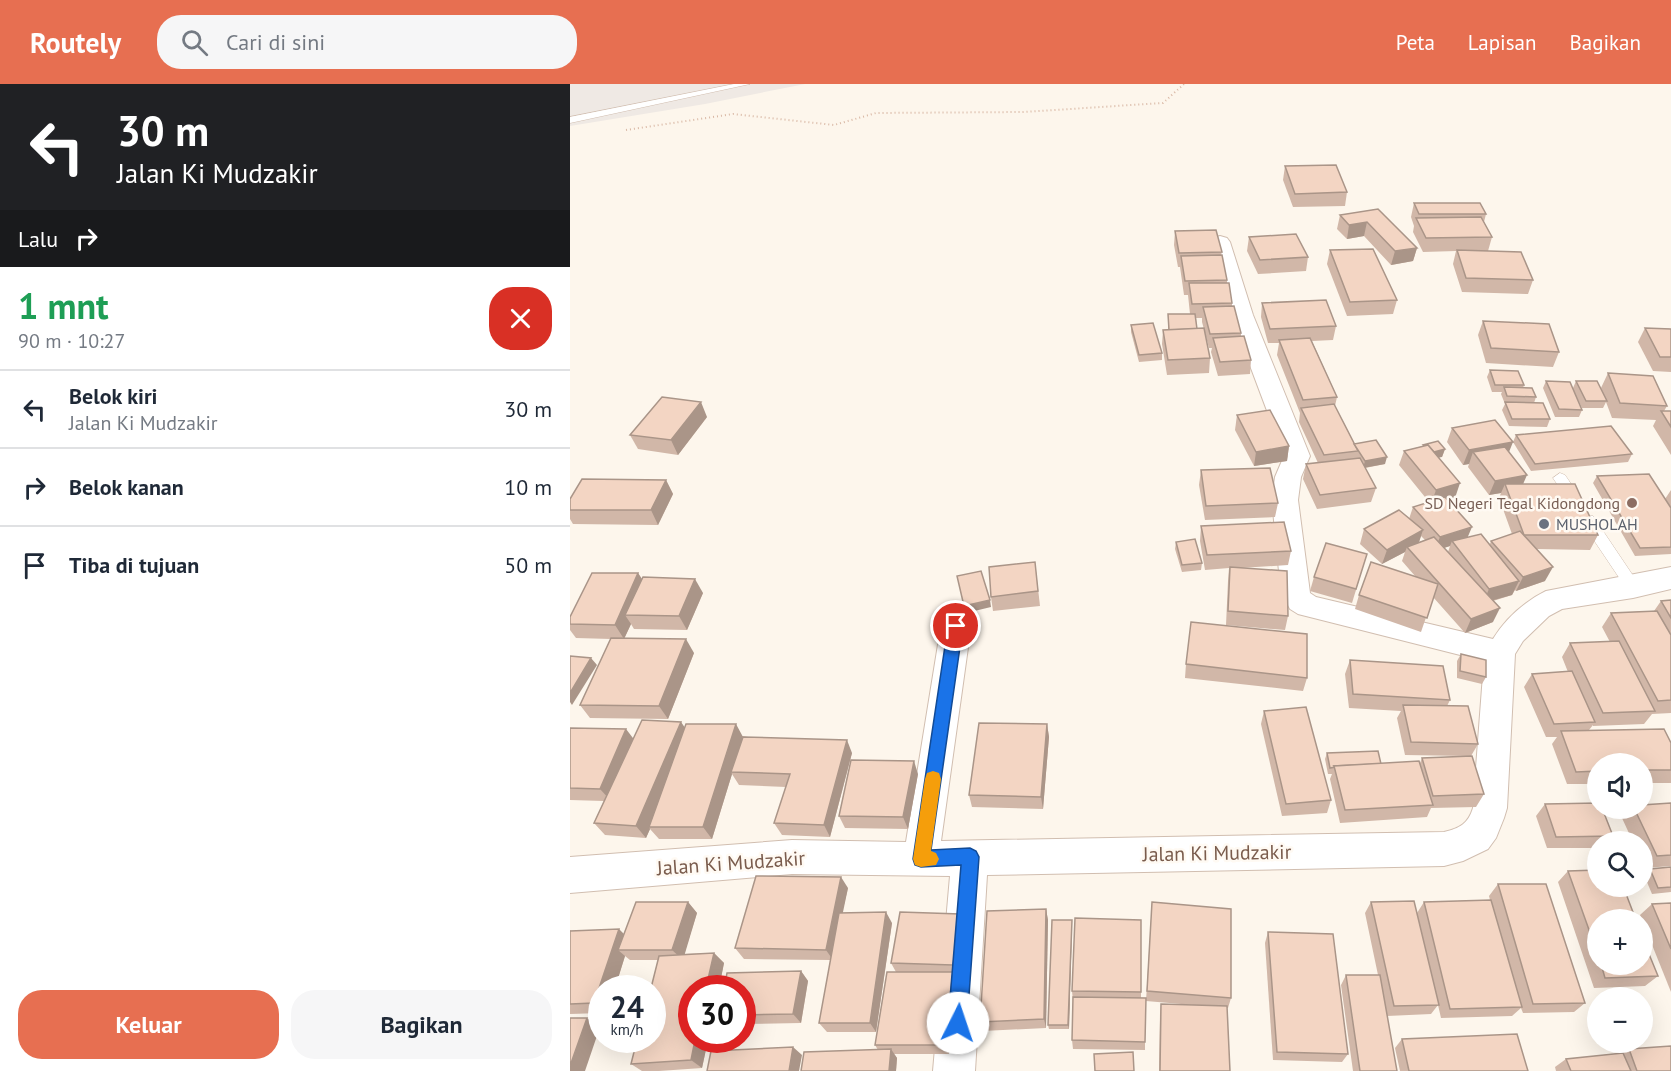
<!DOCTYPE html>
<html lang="id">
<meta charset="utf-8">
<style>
:root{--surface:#fff;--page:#f6f6f7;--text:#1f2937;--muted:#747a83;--line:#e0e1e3;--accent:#e76f51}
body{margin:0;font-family:"PT Sans",sans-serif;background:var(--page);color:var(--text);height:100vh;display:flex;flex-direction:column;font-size:22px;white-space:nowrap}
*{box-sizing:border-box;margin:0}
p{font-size:20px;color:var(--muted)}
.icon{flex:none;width:33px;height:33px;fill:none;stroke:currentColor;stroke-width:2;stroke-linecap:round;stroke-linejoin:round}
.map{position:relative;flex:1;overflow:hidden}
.sheet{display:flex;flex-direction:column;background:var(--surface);width:570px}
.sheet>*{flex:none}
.top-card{background:#202124;color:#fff;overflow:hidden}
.controls{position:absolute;left:1017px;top:669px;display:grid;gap:12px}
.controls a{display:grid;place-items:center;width:66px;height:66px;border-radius:50%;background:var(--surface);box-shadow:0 6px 24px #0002;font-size:30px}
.speed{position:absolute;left:18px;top:891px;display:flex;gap:12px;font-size:30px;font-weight:700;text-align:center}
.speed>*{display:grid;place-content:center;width:78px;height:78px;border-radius:50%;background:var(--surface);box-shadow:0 6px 24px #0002;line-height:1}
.speed small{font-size:15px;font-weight:400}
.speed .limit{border:9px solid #d22;background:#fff;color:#111}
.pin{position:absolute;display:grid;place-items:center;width:51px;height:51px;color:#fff;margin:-26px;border:3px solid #fff;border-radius:50%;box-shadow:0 2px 6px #0007}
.me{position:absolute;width:66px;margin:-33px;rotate:4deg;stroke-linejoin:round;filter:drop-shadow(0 0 4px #0008)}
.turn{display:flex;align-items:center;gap:21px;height:126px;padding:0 18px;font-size:27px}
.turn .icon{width:78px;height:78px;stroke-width:2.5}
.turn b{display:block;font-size:42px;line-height:51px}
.then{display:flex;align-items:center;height:57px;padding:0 18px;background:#0003;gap:12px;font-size:22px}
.round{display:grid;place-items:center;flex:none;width:63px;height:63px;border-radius:24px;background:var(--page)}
.headline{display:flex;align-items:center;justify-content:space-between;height:102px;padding:0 18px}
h1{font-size:36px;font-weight:600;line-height:45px;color:#1e9e55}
.action{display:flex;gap:12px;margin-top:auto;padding:12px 18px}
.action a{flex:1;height:69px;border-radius:24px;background:var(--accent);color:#fff;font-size:24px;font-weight:600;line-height:69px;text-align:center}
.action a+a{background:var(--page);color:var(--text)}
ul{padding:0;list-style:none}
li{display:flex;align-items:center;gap:18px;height:78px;padding:0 18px;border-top:2px solid var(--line)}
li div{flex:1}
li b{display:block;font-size:22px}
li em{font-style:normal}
header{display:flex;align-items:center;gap:36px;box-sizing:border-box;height:84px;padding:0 30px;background:var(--accent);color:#fff}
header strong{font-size:28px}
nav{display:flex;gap:33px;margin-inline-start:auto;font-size:21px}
.search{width:420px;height:54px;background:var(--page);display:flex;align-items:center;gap:15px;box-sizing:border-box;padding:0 21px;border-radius:24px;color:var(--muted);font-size:22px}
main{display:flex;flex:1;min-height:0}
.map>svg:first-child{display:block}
.industrial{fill:#efe9e4}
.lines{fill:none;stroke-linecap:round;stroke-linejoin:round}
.lane-casing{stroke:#d1beb0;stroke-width:1}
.street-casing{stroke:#d1beb0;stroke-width:2}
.path{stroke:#d9b8a5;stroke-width:2;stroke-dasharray:1 3;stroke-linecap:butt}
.lane{fill:#fff;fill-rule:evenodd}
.street{fill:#fff;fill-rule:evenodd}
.wall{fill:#d1b7a8;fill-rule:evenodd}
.shaded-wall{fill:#aa9588}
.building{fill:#f3d5c3;stroke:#aa9588;stroke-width:1.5}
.route{fill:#1a73e8;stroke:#114b97;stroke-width:1.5}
.slow{fill:#f59e0b}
.education-dot{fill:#8d6e63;stroke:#fffaf3;stroke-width:2}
.worship-dot{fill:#6b7280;stroke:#fffaf3;stroke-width:2}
.labels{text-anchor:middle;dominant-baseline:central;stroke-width:5;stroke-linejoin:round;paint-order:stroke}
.education-label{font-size:16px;fill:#785e54;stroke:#fffaf3;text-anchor:end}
.worship-label{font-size:16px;fill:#5b616d;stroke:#fffaf3;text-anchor:start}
.near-street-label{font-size:20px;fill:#7a5c4d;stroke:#fffaf3}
</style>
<header>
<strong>Routely</strong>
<div class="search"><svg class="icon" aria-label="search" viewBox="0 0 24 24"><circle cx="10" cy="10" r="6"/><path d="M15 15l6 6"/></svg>Cari di sini</div>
<nav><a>Peta</a><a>Lapisan</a><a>Bagikan</a></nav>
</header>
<main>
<section class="sheet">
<div class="top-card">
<div class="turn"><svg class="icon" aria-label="left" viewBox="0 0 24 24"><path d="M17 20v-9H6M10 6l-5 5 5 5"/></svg><div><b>30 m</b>Jalan Ki Mudzakir</div></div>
<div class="then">Lalu<svg class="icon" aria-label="right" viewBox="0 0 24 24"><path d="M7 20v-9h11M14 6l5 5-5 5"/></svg></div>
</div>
<div class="headline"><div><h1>1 mnt</h1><p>90 m · 10:27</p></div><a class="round" style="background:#d93025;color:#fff"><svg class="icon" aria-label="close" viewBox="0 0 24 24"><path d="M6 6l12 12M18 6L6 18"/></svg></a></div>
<ul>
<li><svg class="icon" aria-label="left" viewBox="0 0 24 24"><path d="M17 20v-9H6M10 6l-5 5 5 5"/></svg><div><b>Belok kiri</b><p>Jalan Ki Mudzakir</p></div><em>30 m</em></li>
<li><svg class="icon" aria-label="right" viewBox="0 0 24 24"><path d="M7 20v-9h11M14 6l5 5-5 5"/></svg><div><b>Belok kanan</b></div><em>10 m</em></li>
<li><svg class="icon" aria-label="arrive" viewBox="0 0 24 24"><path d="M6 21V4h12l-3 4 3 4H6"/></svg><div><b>Tiba di tujuan</b></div><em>50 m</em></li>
</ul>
<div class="action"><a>Keluar</a><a>Bagikan</a></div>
</section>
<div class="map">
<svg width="1101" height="987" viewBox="0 0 1101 987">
<rect width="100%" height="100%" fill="#fdf6ec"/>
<polygon class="industrial" points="0,0 235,0 135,20 0,42"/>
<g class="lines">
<g class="lane-casing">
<g id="lane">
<polygon points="164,0 180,0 0,39 0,33"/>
<polygon points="990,389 995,391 1010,413 1012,416 1010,419 1000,419 985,397 983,394"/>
<polygon points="1018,431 1023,432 1068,499 1071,503 1068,507 1058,507 1013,440 1011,436 1013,432"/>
</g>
</g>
<g class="street-casing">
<path id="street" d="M650,152L657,154L660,158L683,231L740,372L731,393L728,416L740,509L746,513L923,555C936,534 954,518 976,507L1101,483V505L1063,514L992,525L979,532L953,557L945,570L937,724L934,734L926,754L918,765L893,777L874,782L417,791L405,987H363L380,792L222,790L0,809V773L222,756L336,758L371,542L375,534L386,530L397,534L401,542L371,757L874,748C890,744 898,740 903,724L914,577L728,530L720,525L711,508L702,416L705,393L714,372L661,231L640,158L643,154Z"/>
</g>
<polyline class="path" points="56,46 163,30 264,41 306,29 453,28 593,19 614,0"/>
<use href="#lane" class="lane"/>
<use href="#street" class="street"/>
</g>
<g class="wall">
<polygon points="715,82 777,108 775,122 723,123 713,96"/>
<polygon points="844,119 916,130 914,138 922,153 918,167 904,167 963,196 958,210 892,208 883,180 886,167 853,168 843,148 844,142 841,133"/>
<polygon points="808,125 847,164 843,177 821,181 794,152 777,155 767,145 770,131"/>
<polygon points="605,147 652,168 651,171 657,196 657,199 662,219 662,222 671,249 671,252 681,276 680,290 648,292 641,268 642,264 639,264 632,238 632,234 626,234 627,245 640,274 639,289 597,291 592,260 593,246 598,246 598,230 620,230 618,211 614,211 610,183 608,183 604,161"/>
<polygon points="679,153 738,173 736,187 688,190 677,167"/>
<polygon points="760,166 827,216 823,230 777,232 757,180"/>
<polygon points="692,219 766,242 763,256 742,257 767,313 765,322 784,360 815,380 795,384 806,404 801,418 747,425 733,395 736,380 748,379 729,338 730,329 707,271 709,259 698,259 691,233"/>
<polygon points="913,237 989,268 983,283 916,279 908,251"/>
<polygon points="561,241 592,269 592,276 569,278 561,248"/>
<polygon points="1075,244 1101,245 1101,288 1083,287 1068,258"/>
<polygon points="920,286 954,301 953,304 966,313 964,319 980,335 977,343 939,342 932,326 935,320 931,310 932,308 922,308 917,293"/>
<polygon points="1038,289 1097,322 1094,327 1101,327 1101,371 1083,342 1086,336 1042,334 1036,318 1033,324 1012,324 1004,308 1012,326 1009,333 985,333 973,304 976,297 1003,304 1006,297 1033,310 1031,304"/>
<polygon points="667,331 719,362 717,377 684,382 665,346"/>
<polygon points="137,333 108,371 68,365 60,351"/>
<path d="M882,344L939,368L953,400L1028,451L1020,466L967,465L975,497L946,507L945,506L942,511L923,517V538L895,549L863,513L851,548L785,525L789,511L845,492L832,477L835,468L812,480L790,460L794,445L839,435L843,423L859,418L829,381L834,367L853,362V361L875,365L872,373H869L885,414L878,416L898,453L920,460L921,457L942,450L929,414L931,409L919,411L898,383L899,380L893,381L877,358ZM851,452L855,456L849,458ZM880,462L878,468L874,464Z"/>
<polygon points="946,351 1062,370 1058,378 961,387 943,358"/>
<polygon points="631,386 708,419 705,433 635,436 629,401"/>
<polygon points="1027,392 1095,415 1101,406 1101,470 1065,472 1023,399"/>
<polygon points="96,396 103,410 88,441 3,440 0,435 0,415"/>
<polygon points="631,442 721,467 718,481 670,484 718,532 715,546 656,541 658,497 659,484 635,486 630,457"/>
<polygon points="606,458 632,479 631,486 612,488 605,465"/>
<polygon points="797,470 782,519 740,507 744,493"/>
<polygon points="465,478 470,522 423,527 421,513"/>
<polygon points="68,489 72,495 133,509 117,546 64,545 61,540 54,555 124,569 98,635 20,634 10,621 41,555 6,554 0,546 0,533"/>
<polygon points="1101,516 1101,629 1082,630 1074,640 1023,642 1023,641 1019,646 1101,659 1101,699 1072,699 1072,680 1028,680 1028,700 997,700 982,660 987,653 976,653 954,603 962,590 998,588 992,573 1000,559 1040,558 1032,543 1041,529 1084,527 1091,517"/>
<polygon points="891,570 916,593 912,600 887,594 887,577"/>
<polygon points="780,576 880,616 877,622 908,660 901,672 914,710 906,723 861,724 857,733 770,739 760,695 762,690 758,690 755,675 757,669 811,680 850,679 852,674 896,672 835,671 827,634 831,627 779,624 775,590"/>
<polygon points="616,580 737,594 733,607 615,594"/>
<polygon points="694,627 761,716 757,729 712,732 691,640"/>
<polygon points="477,640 479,653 473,725 402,723 399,711"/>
<polygon points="114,643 282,669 260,753 212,751 204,739 216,703 169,701 162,690 142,755 89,755 80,745 76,754 35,751 24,739 34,717 0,716 0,644 63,655"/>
<polygon points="348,690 338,745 275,744 269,732"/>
<polygon points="1101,719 1101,782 1075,784 1072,778 1072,758 1063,758 1052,734 1060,724 1072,724"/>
<polygon points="975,720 1043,752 1038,758 1028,758 1028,764 977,764 966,732"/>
<polygon points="1101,783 1101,808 1082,810 1074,791 1080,785"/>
<polygon points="998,787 1028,836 1028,880 1072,880 1088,892 1075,902 1024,904 988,798"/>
<polygon points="928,800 1015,919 1004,928 953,929 951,924 942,932 871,934 868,921 861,930 817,932 827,987 783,987 771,901 776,891 808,891 795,829 801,818 847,829 854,818 920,816 919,812"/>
<polygon points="278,804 272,829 322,839 306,948 257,948 249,939 261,876 174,875 165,864"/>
<polygon points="118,818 127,829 114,870 144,869 154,879 149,904 122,904 122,956 138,956 132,984 89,987 72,987 61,980 88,876 60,876 55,872 45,904 32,904 32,929 0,930 0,846 1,847 54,850"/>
<polygon points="582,818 661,914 658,924 657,924 660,987 589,987 590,929 591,920 623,921 576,917"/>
<polygon points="1101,819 1101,908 1070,831 1082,820"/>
<polygon points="476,825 478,836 476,944 413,947 410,938"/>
<polygon points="571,836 571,914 575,958 575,966 503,965 502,956 503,917 502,907"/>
<polygon points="394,841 387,891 384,891 387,898 379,970 324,970 327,974 326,987 231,987 308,966 305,961 326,888 321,879"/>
<polygon points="502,842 499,945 479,945 478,941"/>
<polygon points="698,848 778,970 772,978 703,976 695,859"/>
<polygon points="231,887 238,897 231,939 172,940 172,904"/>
<polygon points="832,955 958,987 830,987 825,964"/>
<polygon points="1059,965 1101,987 986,987 985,983 996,975 1052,969"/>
</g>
<g class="shaded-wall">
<polygon points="797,138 794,152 777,155 779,141"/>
<polygon points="847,164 843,177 821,181 825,167"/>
<polygon points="131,318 137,333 108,371 101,356"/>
<polygon points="943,358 937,373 903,368 899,380 893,381 899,366"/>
<polygon points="719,362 717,377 684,382 686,368"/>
<polygon points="875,365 872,373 857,376 859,369"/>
<polygon points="817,373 815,380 793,384 795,377"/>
<polygon points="957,391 951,405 935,400 931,409 919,411 925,397"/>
<polygon points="96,396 103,410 88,441 81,426"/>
<polygon points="890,399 885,414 861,420 866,406"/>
<polygon points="902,443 896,457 882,457 880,462 864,467 870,453"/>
<polygon points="853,446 848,461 837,463 835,468 812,480 817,466"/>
<polygon points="983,483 975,497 946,507 953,493"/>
<polygon points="68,489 77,503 55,531 61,540 54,555 45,541"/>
<polygon points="125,495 133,509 117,546 109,532"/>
<polygon points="949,497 942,511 913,519 919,505"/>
<polygon points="420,516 421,523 396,529 394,522"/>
<polygon points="930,524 923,538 895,549 901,535"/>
<polygon points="116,555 124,569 98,635 89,622"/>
<polygon points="21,574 27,581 2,621 0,618 0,609"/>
<polygon points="111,638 120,651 79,743 80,745 76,754 66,742"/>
<polygon points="166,640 173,653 161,688 162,690 142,755 133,743"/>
<polygon points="477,640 479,653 473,725 471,713"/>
<polygon points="56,645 66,658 41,717 30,705"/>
<polygon points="277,656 282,669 260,753 254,741"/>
<polygon points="344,677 348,690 338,745 333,733"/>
<polygon points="271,793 278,804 263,876 256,866"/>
<polygon points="118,818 127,829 113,876 102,866"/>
<polygon points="476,825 478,836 476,944 474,935"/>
<polygon points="316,828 322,839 306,948 300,939"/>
<polygon points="390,830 394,841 387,891 383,881"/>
<polygon points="502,836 502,842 499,945 498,941"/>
<polygon points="49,845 60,856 48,866 55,872 45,904 32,904 32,925 24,919"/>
<polygon points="144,869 154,879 149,904 136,904"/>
<polygon points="231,887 238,897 231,939 223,930"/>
<polygon points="383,888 387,898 379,970 374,961"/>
<polygon points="17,934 30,943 15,987 0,987 0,982"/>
<polygon points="125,956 138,956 132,984 121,976"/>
<polygon points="223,963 232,971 229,987 219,987"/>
<polygon points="321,965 327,974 326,987 319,987"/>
</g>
<g class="building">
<polygon points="766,81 777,108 725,110 715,82"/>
<polygon points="844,119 910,119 916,130 849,130"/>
<polygon points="808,125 847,164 825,167 797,138 779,141 770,131"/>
<polygon points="911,133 922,153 856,154 846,134"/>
<polygon points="646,146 652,168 609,169 605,147"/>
<polygon points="726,150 738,173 690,176 679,153"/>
<polygon points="803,165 827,216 780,218 760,166"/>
<polygon points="887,166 951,168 963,196 896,194"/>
<polygon points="652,171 657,196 615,197 611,172"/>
<polygon points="619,199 659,199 662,219 622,220"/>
<polygon points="756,216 766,242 700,245 692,219"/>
<polygon points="664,222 671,249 640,250 633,223"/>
<polygon points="598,230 625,230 627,245 599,246"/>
<polygon points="913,237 979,240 989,268 921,264"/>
<polygon points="583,239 592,269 569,271 561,241"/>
<polygon points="634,244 640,274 598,276 593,246"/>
<polygon points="1075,244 1101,245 1101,273 1090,273"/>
<polygon points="674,252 681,276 650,278 643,254"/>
<polygon points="740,254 767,313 733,316 709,256"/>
<polygon points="920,286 948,287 954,301 925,301"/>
<polygon points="1038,289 1083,292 1097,322 1050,319"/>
<polygon points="976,297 1000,298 1012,326 989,325"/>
<polygon points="1006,297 1027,297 1037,317 1016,317"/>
<polygon points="934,303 962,304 966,313 937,312"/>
<polygon points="92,313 131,318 101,356 60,351"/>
<polygon points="935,318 973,319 980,335 942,335"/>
<polygon points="764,320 788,367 754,371 731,324"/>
<polygon points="700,326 719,362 686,368 667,331"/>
<polygon points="1091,327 1101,327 1101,343"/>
<polygon points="925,336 943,358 899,366 882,344"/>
<polygon points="1041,342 1062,370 965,380 946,351"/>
<polygon points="806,356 817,373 795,377 784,360"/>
<polygon points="868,357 875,365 864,368 858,361 854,362 853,361"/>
<polygon points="858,361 890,399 866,406 834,367"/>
<polygon points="935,363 957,391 925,397 903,368"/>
<polygon points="790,374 806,404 750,411 736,380"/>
<polygon points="700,384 708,419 636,422 631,386"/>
<polygon points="1079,390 1101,424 1101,463 1070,464 1027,392"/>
<polygon points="12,395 96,396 81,426 0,426 0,415"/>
<polygon points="935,400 1005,400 1028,451 954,451"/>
<polygon points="875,413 902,443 870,453 843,423"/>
<polygon points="829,426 853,446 817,466 794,445"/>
<polygon points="714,438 721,467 637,471 631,442"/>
<polygon points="950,447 983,483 953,493 921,457"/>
<polygon points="911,450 949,497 919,505 882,457"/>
<polygon points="864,453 930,524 901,535 837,463"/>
<polygon points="625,455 632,479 612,481 606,458"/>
<polygon points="756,459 797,470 786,505 744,493"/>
<polygon points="465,478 468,507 421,513 419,483"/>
<polygon points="801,478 868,500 857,534 789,511"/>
<polygon points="660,483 717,487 718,532 658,527"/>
<polygon points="411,487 420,516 394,522 387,492"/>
<polygon points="22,489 68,489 45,541 0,540 0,533"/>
<polygon points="73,493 125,495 109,532 55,531"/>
<polygon points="1101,516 1101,534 1091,517"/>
<polygon points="1087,527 1101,551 1101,616 1088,617 1041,529"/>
<polygon points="621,538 737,550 737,594 616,580"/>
<polygon points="41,554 116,555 89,622 10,621"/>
<polygon points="1049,557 1085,627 1033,629 1000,559"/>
<polygon points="891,570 916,576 916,593 890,587"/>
<polygon points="0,572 21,574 0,609"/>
<polygon points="780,576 873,582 880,616 783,610"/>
<polygon points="1002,587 1025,638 984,640 962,590"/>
<polygon points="833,621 898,622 908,660 841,658"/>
<polygon points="736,623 761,716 716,720 694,627"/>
<polygon points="72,636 111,638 66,742 24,739"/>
<polygon points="409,639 477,640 471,713 399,711"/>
<polygon points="116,640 166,640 133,743 79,743"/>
<polygon points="0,644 56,645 30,705 0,704"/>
<polygon points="1094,645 1101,659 1101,686 1072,686 1072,680 1028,680 1028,687 1006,688 991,647"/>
<polygon points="173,653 277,656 254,741 204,739 220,690 161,688"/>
<polygon points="808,667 811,680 764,682 765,683 760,684 757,669"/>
<polygon points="902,672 914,710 863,712 852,674"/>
<polygon points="281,676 344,677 333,733 269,732"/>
<polygon points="849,677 863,721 775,726 764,682"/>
<polygon points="1028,719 1028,724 1032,724 1043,752 986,753 975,720"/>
<polygon points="1101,719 1101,771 1087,772 1064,724 1072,724 1072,721"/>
<polygon points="1101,783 1101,803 1088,804 1080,785"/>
<polygon points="1028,786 1028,802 1053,802 1066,836 1028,836 1028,871 998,787"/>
<polygon points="186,792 271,793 256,866 165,864"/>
<polygon points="928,800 976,800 1015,919 963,920"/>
<polygon points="921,816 952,923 880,925 854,818"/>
<polygon points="844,817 869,921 824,922 801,818"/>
<polygon points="66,818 118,818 102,866 48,866"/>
<polygon points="582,818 661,825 661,914 577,907"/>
<polygon points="1101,819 1101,865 1082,820"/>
<polygon points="476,825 474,935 410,938 417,827"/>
<polygon points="316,828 300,939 249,939 269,829"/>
<polygon points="330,828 390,830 383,881 321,879"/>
<polygon points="505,834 571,836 571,908 502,907"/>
<polygon points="482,836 502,836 498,941 478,941"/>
<polygon points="49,845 24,919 0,920 0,847"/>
<polygon points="698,848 763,850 778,970 707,968"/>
<polygon points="1072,853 1088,892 1035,894 1031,880 1072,880"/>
<polygon points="144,869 136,904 122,904 122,956 125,956 121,976 61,980 67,956 82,956 82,904 81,904 89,872"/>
<polygon points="231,887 223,930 172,931 172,904 154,904 157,889"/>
<polygon points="317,888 383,888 374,961 305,961"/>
<polygon points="776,891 810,891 827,987 790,987"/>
<polygon points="503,913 576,914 575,958 502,956"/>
<polygon points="591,920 657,922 660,987 590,987"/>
<polygon points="0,934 17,934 0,982"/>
<polygon points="947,950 958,987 839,987 832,955"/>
<polygon points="1101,962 1101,987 1067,987 1059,965"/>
<polygon points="223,963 219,987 137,987 141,967"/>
<polygon points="321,965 319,987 231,987 234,968"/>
<polygon points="563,968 564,987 525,987 524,970"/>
<polygon points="1053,969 1061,987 1001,987 996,975"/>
</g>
<polygon class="route" points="386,536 391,538 393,542 361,766 400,764 406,767 409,773 397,939 394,946 388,949 381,946 378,939 391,781 351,783 345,781 343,775 378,542 380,538"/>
<polygon class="slow" points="363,687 369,689 371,695 361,767 366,769 369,775 366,781 351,783 345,781 343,775 355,695 357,689"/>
<circle class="education-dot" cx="1062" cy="419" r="6"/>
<circle class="worship-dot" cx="974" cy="440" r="6"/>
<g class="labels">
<g class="education-label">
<text x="1050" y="419">SD Negeri Tegal Kidongdong</text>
</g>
<g class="worship-label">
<text x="986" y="440">MUSHOLAH</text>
</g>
<g class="near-street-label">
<text transform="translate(647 769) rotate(-1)">Jalan Ki Mudzakir</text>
<text transform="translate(161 779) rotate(-4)">Jalan Ki Mudzakir</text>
</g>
</g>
</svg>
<div class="controls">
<a><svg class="icon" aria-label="sound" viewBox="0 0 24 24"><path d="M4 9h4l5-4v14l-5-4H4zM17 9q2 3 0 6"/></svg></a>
<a><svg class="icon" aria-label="search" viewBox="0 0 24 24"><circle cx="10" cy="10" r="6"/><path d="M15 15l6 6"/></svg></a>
<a>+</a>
<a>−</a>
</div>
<div class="speed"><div>24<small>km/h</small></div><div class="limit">30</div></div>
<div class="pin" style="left:386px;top:542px;background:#d93025"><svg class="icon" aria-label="arrive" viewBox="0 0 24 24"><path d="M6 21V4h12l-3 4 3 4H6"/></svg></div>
<svg class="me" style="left:388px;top:939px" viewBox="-20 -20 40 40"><circle r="19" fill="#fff"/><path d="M0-13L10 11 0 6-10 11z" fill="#1a73e8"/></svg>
</div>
</main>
